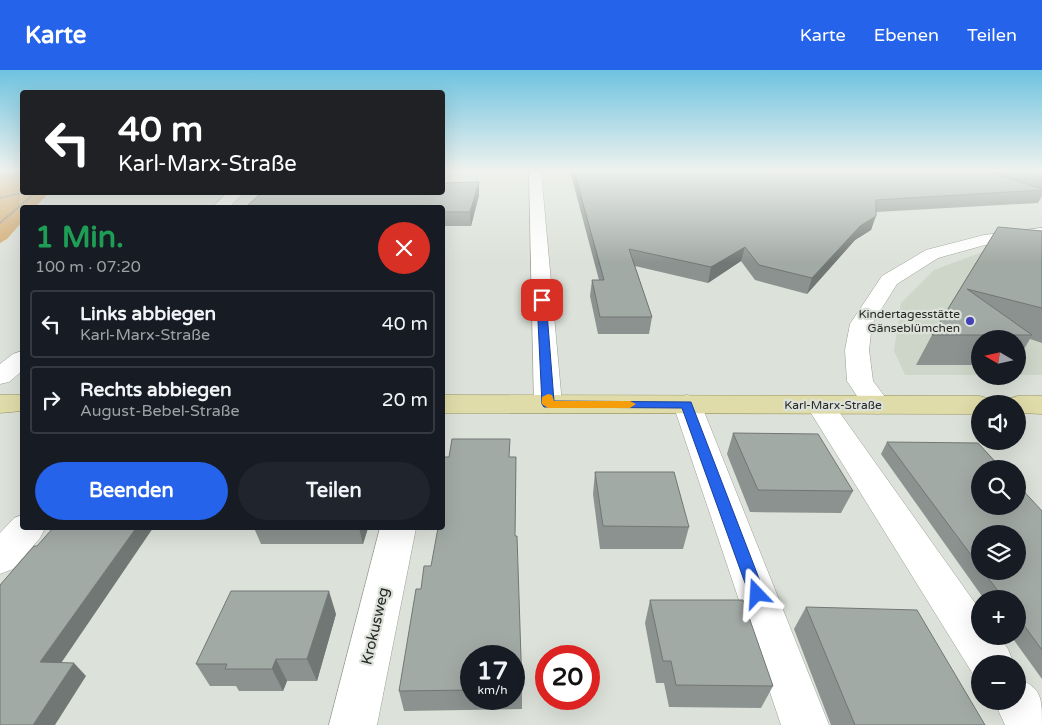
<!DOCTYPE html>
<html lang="de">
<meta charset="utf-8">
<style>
:root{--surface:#171b24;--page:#20242c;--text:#f1f3f6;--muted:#9ea1a6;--line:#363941;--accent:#2563eb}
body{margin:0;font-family:"Varela Round",sans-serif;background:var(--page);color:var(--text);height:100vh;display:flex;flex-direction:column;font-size:19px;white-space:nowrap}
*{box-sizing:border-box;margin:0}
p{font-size:16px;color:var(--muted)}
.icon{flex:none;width:28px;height:28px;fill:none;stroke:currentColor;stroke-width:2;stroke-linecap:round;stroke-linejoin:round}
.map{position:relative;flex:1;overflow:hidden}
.sheet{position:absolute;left:20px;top:135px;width:425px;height:325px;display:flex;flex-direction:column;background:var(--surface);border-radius:5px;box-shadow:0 5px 20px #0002}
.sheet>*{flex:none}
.top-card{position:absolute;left:20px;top:20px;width:425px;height:105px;border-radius:5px;box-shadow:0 5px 20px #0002;background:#202124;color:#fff;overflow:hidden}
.needle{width:32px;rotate:279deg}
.fabs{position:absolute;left:971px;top:260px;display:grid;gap:10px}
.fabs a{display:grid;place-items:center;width:55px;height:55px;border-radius:50%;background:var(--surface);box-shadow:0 5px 20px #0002;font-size:25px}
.speed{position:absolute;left:460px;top:575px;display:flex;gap:10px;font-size:25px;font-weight:700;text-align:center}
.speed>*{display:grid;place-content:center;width:65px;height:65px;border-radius:50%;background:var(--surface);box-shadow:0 5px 20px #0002;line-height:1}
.speed small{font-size:12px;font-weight:400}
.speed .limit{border:8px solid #d22;background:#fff;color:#111}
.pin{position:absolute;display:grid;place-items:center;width:42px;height:42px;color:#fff;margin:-21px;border-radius:10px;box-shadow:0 2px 8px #0006}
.me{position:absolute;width:55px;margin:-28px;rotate:340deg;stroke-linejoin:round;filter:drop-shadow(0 0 4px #0008)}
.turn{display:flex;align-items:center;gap:18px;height:105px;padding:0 15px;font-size:22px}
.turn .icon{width:65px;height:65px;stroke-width:2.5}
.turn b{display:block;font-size:35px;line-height:42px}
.round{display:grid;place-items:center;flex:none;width:52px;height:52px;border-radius:26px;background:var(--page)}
.overview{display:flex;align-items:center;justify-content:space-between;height:85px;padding:0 15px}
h1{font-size:30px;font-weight:800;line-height:38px;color:#1e9e55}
.button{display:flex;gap:10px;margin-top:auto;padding:10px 15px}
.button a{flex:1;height:58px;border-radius:30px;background:var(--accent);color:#fff;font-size:20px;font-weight:800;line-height:58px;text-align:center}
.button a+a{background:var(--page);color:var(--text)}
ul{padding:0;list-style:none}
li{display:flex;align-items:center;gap:15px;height:68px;margin:0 10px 8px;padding:0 5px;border:2px solid var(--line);border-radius:5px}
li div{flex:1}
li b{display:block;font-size:19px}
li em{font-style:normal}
header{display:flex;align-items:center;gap:30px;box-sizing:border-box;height:70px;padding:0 25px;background:var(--accent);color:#fff}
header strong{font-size:24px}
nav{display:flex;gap:28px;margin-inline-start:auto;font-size:18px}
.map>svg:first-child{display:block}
.built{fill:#ced6c9}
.green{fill:#d2a769}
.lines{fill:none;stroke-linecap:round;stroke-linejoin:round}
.minor-casing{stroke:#9a9f97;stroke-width:1}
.major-casing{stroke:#918d55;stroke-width:1}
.path{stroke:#8b8e89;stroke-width:2;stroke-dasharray:2 1;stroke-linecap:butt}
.minor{fill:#fff;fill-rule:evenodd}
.major{fill:#e0dca9;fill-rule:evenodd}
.wall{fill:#8b928f;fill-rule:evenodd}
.shaded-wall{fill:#717774}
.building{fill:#a2aaa6;stroke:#717774}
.route{fill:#2563eb;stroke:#184099}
.slow{fill:#f59e0b}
.poi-dot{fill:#4241b6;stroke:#dce1d9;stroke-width:2}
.labels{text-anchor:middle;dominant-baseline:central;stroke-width:4.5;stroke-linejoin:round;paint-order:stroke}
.poi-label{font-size:12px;fill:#262825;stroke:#dce1d9;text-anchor:end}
.street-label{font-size:12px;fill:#262825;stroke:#dce1d9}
.near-street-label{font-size:15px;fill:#262825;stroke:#dce1d9}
</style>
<header>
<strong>Karte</strong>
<nav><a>Karte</a><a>Ebenen</a><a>Teilen</a></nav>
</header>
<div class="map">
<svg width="1042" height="655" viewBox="0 0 1042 655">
<rect width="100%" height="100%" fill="#dce1d9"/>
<polygon class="built" points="993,178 1042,183 1042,305 1018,305 1018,269 980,269 980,305 905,305 894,281 901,233 934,200"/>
<polygon class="green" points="0,101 22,101 22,122 49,123 35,137 22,138 22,152 7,169 0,173"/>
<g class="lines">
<g class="minor-casing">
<g id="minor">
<polygon points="529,101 541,101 562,334 558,340 548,343 538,340 534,334"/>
<polygon points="228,122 245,122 228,138 211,138"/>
<polygon points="1042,158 1042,168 985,175 938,188 897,214 872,254 869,280 873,311 891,335 887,341 877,344 867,341 847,311 845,280 850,254 882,206 926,180 984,165"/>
<polygon points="22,281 22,301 9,312 0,314 0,294 13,284"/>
<polygon points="687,325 697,328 701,334 829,655 781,655 673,334 677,328"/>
<polygon points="820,326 830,329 980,540 980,566 999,566 1008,579 1014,594 980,594 980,611 976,609 806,335 810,329"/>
<polygon points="22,445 22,458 45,458 40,468 13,499 0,504 0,463 14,448"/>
<polygon points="380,458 416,458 377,655 329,655"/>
<path d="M1018,608C1042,619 1042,627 1042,655H1005L994,631H1018Z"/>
</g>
</g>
<g class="major-casing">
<g id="major">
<polygon points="0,325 22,325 22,341 0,343"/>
<polygon points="442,325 980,326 990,329 993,334 980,334 980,344 442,343"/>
<polygon points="1018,326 1042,326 1042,344 1018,343 1018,334 1005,334 1008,329"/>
</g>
</g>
<g class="path">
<polyline points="0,128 26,122"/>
<polyline points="0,153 36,122"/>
</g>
<use href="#minor" class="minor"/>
<use href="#major" class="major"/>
</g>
<g class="wall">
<polygon points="570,101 1042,101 1042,126 1038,133 876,142 871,160 855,170 807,224 755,210 741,191 708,213 635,196 652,247 649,264 598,264 590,226 592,210 599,210"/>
<polygon points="479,112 479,125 471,156 442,156 442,138"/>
<polygon points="998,157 1042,161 1042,273 1030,269 1018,289 1018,269 980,269 980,295 916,295 932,265"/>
<polygon points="733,363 853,421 841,443 750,442 727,384"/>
<path d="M887,372L1042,441V609L1011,566H1018V529H984L881,384ZM980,464L1018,501H980Z"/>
<path d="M510,387H516L515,466L522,619V639L404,641L399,621L421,519L431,496ZM471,586H514V629H471Z"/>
<polygon points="595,402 689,457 683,479 600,479 593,424"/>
<polygon points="254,458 368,458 363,474 261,474"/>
<polygon points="650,530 773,616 761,638 669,637 664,613 656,613 645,553"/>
<polygon points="806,537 985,655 831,655 794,559"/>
<polygon points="336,544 317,611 287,611 283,621 239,621 236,616 210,616 196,594"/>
</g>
<g class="shaded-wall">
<polygon points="479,112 479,125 471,156 470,142"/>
<polygon points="876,146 871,160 855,170 807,224 812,208 860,156"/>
<polygon points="745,177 741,191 708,213 711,197"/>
<polygon points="136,458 153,458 53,605 40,592"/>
<polygon points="359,458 368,458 363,474"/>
<polygon points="329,521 336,544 317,611 307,589"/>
<polygon points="276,589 287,611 283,621 272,599"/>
<polygon points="74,593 86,606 55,655 33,655"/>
</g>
<g class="building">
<polygon points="574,101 985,101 1042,119 1042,120 876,130 876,146 860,156 812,208 759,195 745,177 711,197 629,179 652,247 600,247 592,210 604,210"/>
<polygon points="1023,101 1042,101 1042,107"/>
<polygon points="479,112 470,142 442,142 442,138 245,138 262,122 442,122 442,113"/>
<polygon points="998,157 1042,161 1042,238 967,219 1032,265 932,265"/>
<polygon points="733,363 818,364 853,421 758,420"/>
<polygon points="452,369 510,369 509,387 516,387 515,466 517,466 522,619 514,619 514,586 471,586 471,620 399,621 416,519 421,519 424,496 431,496 438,458 442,458 442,387 449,387"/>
<polygon points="887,372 978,373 1002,399 980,399 980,436 1018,436 1018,415 1042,441 1042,580 1018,547 1018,529 1004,529 983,501 1018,501 1018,464 980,464 980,497"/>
<polygon points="595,402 674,402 689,457 603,456"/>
<polygon points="53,458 136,458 40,592 74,593 33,655 0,655 0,515 34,476 37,476"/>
<polygon points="231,521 329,521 307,589 276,589 272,599 225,599 227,594 196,594"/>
<polygon points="650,530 743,530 773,616 676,615 671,591 663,591"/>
<polygon points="806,537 917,540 985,655 855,655"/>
</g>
<linearGradient id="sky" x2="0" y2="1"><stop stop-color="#6ec3e0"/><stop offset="0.52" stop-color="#eff2ee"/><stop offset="1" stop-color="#eff2ee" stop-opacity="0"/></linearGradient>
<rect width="1042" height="193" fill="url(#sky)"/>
<polygon class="route" points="542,228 546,230 554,331 691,332 765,524 763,529 757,531 751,529 749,524 682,338 544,337 542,334 537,230"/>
<polygon class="slow" points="548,324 552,325 554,331 630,331 636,334 630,338 548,338 542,334 542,327"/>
<circle class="poi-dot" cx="970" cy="251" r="5"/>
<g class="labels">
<g class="poi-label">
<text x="960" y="244">Kindertagesstätte<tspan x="960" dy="14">Gänseblümchen</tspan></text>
</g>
<g class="street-label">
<text x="833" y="335">Karl-Marx-Straße</text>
</g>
<g class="near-street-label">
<text transform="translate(375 556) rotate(-77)">Krokusweg</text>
</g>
</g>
</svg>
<div class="fabs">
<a><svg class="needle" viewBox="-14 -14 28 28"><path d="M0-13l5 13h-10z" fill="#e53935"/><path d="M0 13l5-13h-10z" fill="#9ea1a6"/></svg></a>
<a><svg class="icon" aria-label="sound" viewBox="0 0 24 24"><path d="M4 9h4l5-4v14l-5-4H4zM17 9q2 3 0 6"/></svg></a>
<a><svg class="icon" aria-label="search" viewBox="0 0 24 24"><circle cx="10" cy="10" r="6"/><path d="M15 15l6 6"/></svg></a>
<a><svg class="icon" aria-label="layers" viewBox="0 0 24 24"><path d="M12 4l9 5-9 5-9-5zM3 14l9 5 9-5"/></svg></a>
<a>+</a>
<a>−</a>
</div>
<div class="speed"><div>17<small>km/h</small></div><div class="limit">20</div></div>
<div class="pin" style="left:542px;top:230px;background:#d93025"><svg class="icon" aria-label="arrive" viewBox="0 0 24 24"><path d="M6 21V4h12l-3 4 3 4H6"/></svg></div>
<svg class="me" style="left:757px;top:524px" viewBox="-20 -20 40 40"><path d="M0-17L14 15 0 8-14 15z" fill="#2563eb" stroke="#fff" stroke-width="4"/></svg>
<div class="top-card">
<div class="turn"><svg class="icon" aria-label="left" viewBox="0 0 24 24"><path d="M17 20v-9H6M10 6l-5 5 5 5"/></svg><div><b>40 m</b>Karl-Marx-Straße</div></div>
</div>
<section class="sheet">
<div class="overview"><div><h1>1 Min.</h1><p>100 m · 07:20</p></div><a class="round" style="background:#d93025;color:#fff"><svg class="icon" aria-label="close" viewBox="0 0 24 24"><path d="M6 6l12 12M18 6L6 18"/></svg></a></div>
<ul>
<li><svg class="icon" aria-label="left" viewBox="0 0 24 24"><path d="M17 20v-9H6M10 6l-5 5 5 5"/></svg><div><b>Links abbiegen</b><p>Karl-Marx-Straße</p></div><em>40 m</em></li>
<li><svg class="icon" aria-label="right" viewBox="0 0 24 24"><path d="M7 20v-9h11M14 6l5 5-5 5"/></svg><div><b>Rechts abbiegen</b><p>August-Bebel-Straße</p></div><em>20 m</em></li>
</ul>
<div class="button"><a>Beenden</a><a>Teilen</a></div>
</section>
</div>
